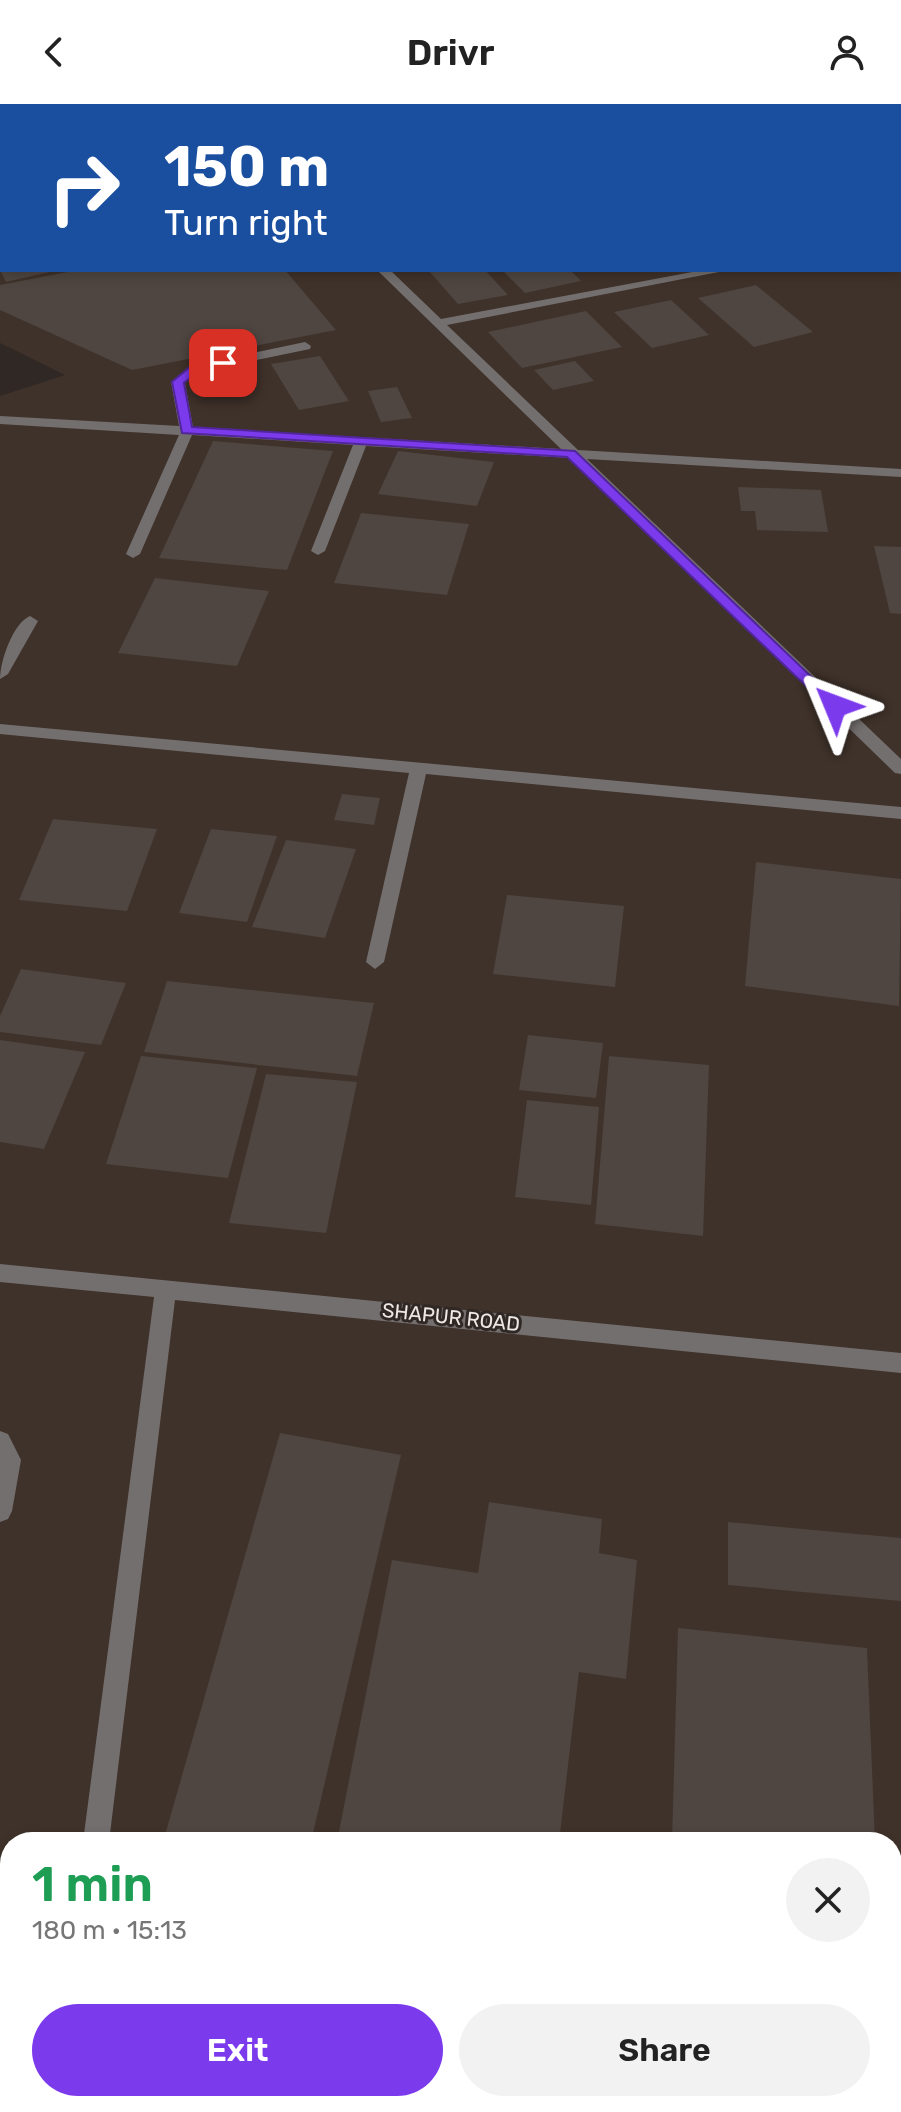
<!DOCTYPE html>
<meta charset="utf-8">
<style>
:root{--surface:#fff;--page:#f2f2f2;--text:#222;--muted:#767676;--accent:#7c3aed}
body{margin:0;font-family:Rubik,sans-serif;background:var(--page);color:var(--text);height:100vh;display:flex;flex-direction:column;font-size:30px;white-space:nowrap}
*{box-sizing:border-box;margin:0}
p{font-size:26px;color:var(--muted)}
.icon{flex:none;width:44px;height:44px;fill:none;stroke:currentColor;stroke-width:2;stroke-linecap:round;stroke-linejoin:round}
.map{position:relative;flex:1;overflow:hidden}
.sheet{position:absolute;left:0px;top:1728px;width:902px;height:280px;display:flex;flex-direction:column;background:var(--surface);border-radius:32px 32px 0 0;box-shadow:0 4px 12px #0003}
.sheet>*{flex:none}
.top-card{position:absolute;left:0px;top:0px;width:902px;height:168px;box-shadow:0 4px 12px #0003;background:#1a4fa0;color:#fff;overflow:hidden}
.pin{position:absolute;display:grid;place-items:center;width:68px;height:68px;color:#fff;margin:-34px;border-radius:16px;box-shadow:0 4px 12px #0006}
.me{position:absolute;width:88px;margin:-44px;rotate:314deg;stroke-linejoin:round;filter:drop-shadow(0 0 6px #0008)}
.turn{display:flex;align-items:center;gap:28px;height:168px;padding:0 32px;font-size:36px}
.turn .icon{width:104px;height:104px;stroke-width:2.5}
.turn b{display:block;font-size:56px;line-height:68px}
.round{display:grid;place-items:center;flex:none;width:84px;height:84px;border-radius:42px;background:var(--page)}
.head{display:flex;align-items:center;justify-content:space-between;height:136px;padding:0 32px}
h1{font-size:48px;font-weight:600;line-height:60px;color:#1e9e55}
.cta{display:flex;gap:16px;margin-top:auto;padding:16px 32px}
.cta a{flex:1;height:92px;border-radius:48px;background:var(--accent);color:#fff;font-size:32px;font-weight:600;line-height:92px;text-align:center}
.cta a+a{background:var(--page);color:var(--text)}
header{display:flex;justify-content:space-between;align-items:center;height:104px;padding:0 32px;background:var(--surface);font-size:36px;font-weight:600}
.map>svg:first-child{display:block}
.built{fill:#3f322a;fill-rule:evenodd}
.building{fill:#4f4641}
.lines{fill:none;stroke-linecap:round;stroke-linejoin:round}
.minor{fill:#746f6f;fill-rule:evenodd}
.route{fill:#7c3aed;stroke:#51269a;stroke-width:2}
.labels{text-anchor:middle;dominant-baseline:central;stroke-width:6;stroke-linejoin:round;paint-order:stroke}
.street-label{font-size:20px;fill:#eee8e5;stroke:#302824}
</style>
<header><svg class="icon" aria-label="back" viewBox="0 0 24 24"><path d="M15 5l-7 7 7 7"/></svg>Drivr<svg class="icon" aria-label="person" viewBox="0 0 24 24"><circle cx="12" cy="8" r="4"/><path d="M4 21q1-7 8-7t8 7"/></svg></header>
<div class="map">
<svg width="901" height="2008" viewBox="0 0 901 2008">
<rect width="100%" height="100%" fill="#302824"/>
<path class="built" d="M0,0H901V2008H0V292L65,271L0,239ZM2,2H900V166H2ZM10,1738H892V1998H10Z"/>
<g class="building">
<polygon points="0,166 54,166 54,167 6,178"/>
<polygon points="78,166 285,166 336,226 132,266 0,206 0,181"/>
<polygon points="485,166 508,191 458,200 429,167"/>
<polygon points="502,166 570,166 581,177 525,189"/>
<polygon points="756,181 813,228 754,243 698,194"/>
<polygon points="671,196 709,231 652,244 614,208"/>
<polygon points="586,207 622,243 522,264 488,228"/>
<polygon points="320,252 349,297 299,306 271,260"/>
<polygon points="575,257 594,277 553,286 534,266"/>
<polygon points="397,283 412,314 381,318 368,287"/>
<polygon points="213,337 333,347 287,466 159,454"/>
<polygon points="398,347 494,358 477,402 378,390"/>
<polygon points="738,383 821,386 828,428 757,426 755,407 741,407"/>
<polygon points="361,409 469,420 447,491 334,479"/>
<polygon points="874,442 901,443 901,510 890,509"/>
<polygon points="155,474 269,487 237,562 118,549"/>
<polygon points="342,690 380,694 374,721 334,716"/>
<polygon points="53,715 157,725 127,807 19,796"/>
<polygon points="211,725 277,732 247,818 179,809"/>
<polygon points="286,736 356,745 325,834 252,823"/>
<polygon points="756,758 901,775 899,902 745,882"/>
<polygon points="507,791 624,802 615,883 493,870"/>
<polygon points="21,865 126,879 101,941 0,928 0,912"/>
<polygon points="167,877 374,899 357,972 144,948"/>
<polygon points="528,931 603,939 596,994 519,986"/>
<polygon points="0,936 85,948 44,1045 0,1038"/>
<polygon points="141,952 257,964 228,1074 106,1060"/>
<polygon points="609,952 709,961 703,1132 595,1120"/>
<polygon points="266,970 357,978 326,1129 229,1119"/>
<polygon points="527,996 599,1003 591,1101 515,1093"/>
<polygon points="280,1329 401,1351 311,1738 163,1738"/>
<polygon points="489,1398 602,1415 599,1449 637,1456 626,1575 579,1568 559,1738 337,1738 392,1456 478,1469"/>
<polygon points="728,1418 901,1434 901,1497 728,1481"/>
<polygon points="678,1524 867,1544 875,1738 672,1738"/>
<polygon points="245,1998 582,1998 581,2008 243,2008"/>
<polygon points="844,1998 887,1998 887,2006 844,2000"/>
</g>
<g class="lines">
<g class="minor">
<polygon points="206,0 217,0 218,2 207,2"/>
<polygon points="347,0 359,0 360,2 348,2"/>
<polygon points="891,0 901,0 901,5 900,2"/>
<rect x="0" y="92" width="2" height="9"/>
<rect x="900" y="135" width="1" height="8"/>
<polygon points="377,166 390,166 441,215 703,166 729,166 447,221 578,346 901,365 901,373 587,355 901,655 901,670 895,669 570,354 366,342 325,447 318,451 311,447 353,341 192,331 140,450 133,454 126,450 179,331 0,320 0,312 179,322 171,278 190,262 305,238 311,242 310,245 199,268 185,279 193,323 561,345"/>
<path d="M30,512L38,517L8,570L0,575C0,557 13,519 30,512Z"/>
<polygon points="0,620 901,703 901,715 426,670 384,858 375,865 366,858 409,669 0,630"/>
<polygon points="0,1160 901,1249 901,1269 175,1196 109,1738 83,1738 154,1193 0,1178"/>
<polygon points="0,1327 8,1330 21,1356 12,1407 8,1415 0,1418"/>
<polygon points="48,1998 78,1998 77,2008 47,2008"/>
</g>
</g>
<polygon class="route" points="223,255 229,259 227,261 199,267 184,279 192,323 575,347 842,602 830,605 567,353 182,329 172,278 191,262"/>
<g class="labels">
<g class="street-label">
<text transform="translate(451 1213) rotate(6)">SHAPUR ROAD</text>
</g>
</g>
</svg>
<div class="pin" style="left:223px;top:259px;background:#d93025"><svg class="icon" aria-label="arrive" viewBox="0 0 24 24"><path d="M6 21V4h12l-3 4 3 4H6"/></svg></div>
<svg class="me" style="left:835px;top:602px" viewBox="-20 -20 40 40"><path d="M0-17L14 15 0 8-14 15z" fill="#7c3aed" stroke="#fff" stroke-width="4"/></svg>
<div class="top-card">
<div class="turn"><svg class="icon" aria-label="right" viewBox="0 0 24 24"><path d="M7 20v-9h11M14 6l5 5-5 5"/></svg><div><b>150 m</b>Turn right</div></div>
</div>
<section class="sheet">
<div class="head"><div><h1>1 min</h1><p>180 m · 15:13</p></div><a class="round"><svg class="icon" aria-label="close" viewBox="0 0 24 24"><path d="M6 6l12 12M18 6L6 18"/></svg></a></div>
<div class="cta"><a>Exit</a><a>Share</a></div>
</section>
</div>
